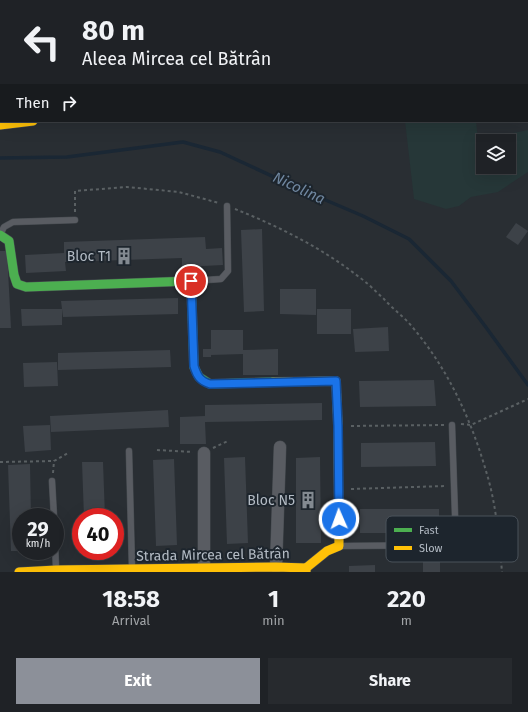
<!DOCTYPE html>
<meta charset="utf-8">
<style>
:root{--surface:#1f2226;--page:#272a2e;--text:#f1f3f6;--muted:#a1a4a7;--line:#3c3f43;--accent:#8c9099}
body{margin:0;font-family:"Fira Sans",sans-serif;background:var(--page);color:var(--text);height:100vh;display:flex;flex-direction:column;font-size:15px;white-space:nowrap}
*{box-sizing:border-box;margin:0}
p{font-size:13px;color:var(--muted)}
.icon{flex:none;width:22px;height:22px;fill:none;stroke:currentColor;stroke-width:2;stroke-linecap:round;stroke-linejoin:round}
.map{position:relative;height:572px;overflow:hidden}
.details{display:flex;flex-direction:column;background:var(--surface);flex:1}
.details>*{flex:none}
.banner{position:absolute;left:0px;top:0px;width:528px;height:122px;box-shadow:0 4px 16px #0002,0 0 0 1px var(--line);background:#1f2226;color:var(--text);overflow:hidden}
.buttons{position:absolute;left:476px;top:134px;display:grid;gap:8px}
.buttons a{display:grid;place-items:center;width:40px;height:40px;border-radius:0px;background:var(--surface);box-shadow:0 4px 16px #0002,0 0 0 1px var(--line);font-size:20px}
.speed{position:absolute;left:12px;top:508px;display:flex;gap:8px;font-size:20px;font-weight:700;text-align:center}
.speed>*{display:grid;place-content:center;width:52px;height:52px;border-radius:50%;background:var(--surface);box-shadow:0 4px 16px #0002,0 0 0 1px var(--line);line-height:1}
.speed small{font-size:10px;font-weight:400}
.speed .limit{border:6px solid #d22;background:#fff;color:#111}
.pin{position:absolute;display:grid;place-items:center;width:34px;height:34px;color:#fff;margin:-17px;border:2px solid #fff;border-radius:50%;box-shadow:0 1px 4px #0007}
.me{position:absolute;width:44px;margin:-22px;rotate:358deg;stroke-linejoin:round;filter:drop-shadow(0 0 3px #0008)}
.turn{display:flex;align-items:center;gap:14px;height:84px;padding:0 16px;font-size:18px}
.turn .icon{width:52px;height:52px;stroke-width:2.5}
.turn b{display:block;font-size:28px;line-height:34px}
.then{display:flex;align-items:center;height:38px;padding:0 16px;background:#0003;gap:8px;font-size:15px}
.eta{display:flex;justify-content:space-evenly;align-items:center;height:68px;text-align:center}
.eta b{font-size:24px;font-weight:700;line-height:28px}
.primary-button{display:flex;gap:8px;margin-top:auto;padding:8px 16px}
.primary-button a{flex:1;height:46px;border-radius:0px;background:var(--accent);color:#fff;font-size:16px;font-weight:700;line-height:46px;text-align:center}
.primary-button a+a{background:var(--page);color:var(--text)}
.map>svg:first-child{display:block}
.green{fill:#263738;fill-rule:evenodd}
.lines{fill:none;stroke-linecap:round;stroke-linejoin:round}
.stream{stroke:#1a2734;stroke-width:3.5}
.building{fill:#3d4248}
.lane-casing{stroke:#464b50;stroke-width:7}
.street-casing{stroke:#464b50;stroke-width:13}
.fast-casing{stroke:#464b50;stroke-width:10}
.slow-casing{stroke:#464b50;stroke-width:10}
.path{stroke:#5a6063;stroke-width:2;stroke-dasharray:3 3;stroke-linecap:butt}
.lane{stroke:#595c62;stroke-width:6}
.street{stroke:#595c62;stroke-width:12}
.fast{stroke:#4caf50;stroke-width:9}
.slow{stroke:#ffc107;stroke-width:9}
.route-casing{stroke:#114b97;stroke-width:10}
.route{stroke:#1a73e8;stroke-width:7}
.labels{text-anchor:middle;dominant-baseline:central;stroke-width:4;stroke-linejoin:round;paint-order:stroke}
.poi-label{font-size:14px;fill:#b3bbc4;stroke:#1d252d;text-anchor:end}
.street-label{font-size:14px;fill:#b3bbc4;stroke:#1d252d}
.water-label{font-size:15px;font-style:italic;fill:#7087a0;stroke:#1d252d}
.key{fill:#1d252d;stroke:#4a525a;stroke-width:1}
.key-label{font-size:11px;fill:#b3bbc4}
</style>
<div class="map">
<svg width="528" height="572" viewBox="0 0 528 572">
<rect width="100%" height="100%" fill="#292e33"/>
<path class="green" d="M405,121H476L478,140L528,130V172L498,192L471,197L459,206L446,209L414,199ZM483,141H509V167H483Z"/>
<g class="lines">
<polyline class="stream" points="0,158 67,157 183,142 220,152 302,190 363,216 409,239 451,281 485,326 528,385"/>
</g>
<g class="building">
<polygon points="516,223 528,231 518,245 506,237"/>
<polygon points="262,229 264,311 244,312 241,230"/>
<polygon points="205,237 206,249 222,248 223,265 182,267 182,258 65,262 66,271 26,273 25,255 64,253 64,242"/>
<polygon points="0,251 7,251 11,328 0,328"/>
<polygon points="280,289 316,289 316,315 280,314"/>
<polygon points="178,298 178,314 63,317 61,301"/>
<polygon points="21,309 62,309 62,325 22,326"/>
<rect x="317" y="309" width="34" height="25"/>
<polygon points="388,327 389,351 355,352 353,329"/>
<polygon points="211,330 243,330 243,350 278,349 278,375 243,375 243,354 211,355 211,357 203,357 203,349 211,349"/>
<polygon points="170,350 171,367 58,370 58,353"/>
<polygon points="57,362 58,386 24,387 23,363"/>
<polygon points="434,380 436,406 360,407 359,381"/>
<polygon points="322,403 322,420 205,422 206,444 180,444 180,417 205,416 205,405"/>
<polygon points="168,410 169,427 51,432 50,416"/>
<polygon points="50,425 51,450 25,452 23,426"/>
<polygon points="435,442 436,466 361,467 361,443"/>
<polygon points="245,457 248,543 227,544 224,458"/>
<polygon points="320,457 321,543 296,543 296,458"/>
<polygon points="174,459 177,545 156,546 153,460"/>
<polygon points="82,462 103,462 105,517 84,517"/>
<polygon points="30,464 31,517 21,517 21,551 11,551 8,465"/>
<rect x="360" y="509" width="79" height="24"/>
<rect x="423" y="551" width="17" height="21"/>
<polygon points="375,565 375,572 349,572 349,566"/>
</g>
<g class="lines">
<g class="lane-casing">
<g id="lane">
<polyline points="0,235 4,227 13,222 75,220"/>
<polyline points="192,281 221,279 228,271 227,206"/>
<polyline points="129,451 132,568"/>
<polyline points="52,481 54,517"/>
<polyline points="55,543 56,569"/>
<polyline points="340,546 456,545 452,425"/>
</g>
</g>
<g class="street-casing">
<g id="street">
<polyline points="224,0 225,1"/>
<polyline points="204,453 204,568"/>
<polyline points="276,567 280,447"/>
</g>
</g>
<g class="fast-casing">
<g id="fast">
<polyline points="527,56 528,56"/>
<polyline points="0,235 9,241 14,275 17,284 26,287 191,281 194,367 199,377 210,384 273,382"/>
</g>
</g>
<g class="slow-casing">
<g id="slow">
<polyline points="0,125 33,121"/>
<polyline points="273,382 336,381 338,426 339,546 327,551 306,568"/>
<polyline points="19,572 56,570 276,567 306,568 306,572"/>
</g>
</g>
<g class="path">
<path d="M235,209C278,226 322,248 359,277C368,283 376,292 384,299C391,307 400,314 408,322C446,365 470,416 486,471C496,503 499,538 502,572"/>
<polyline points="75,212 75,191 127,187 179,192 219,203"/>
<polyline points="461,424 471,425 528,399"/>
<polyline points="351,426 444,425"/>
<polyline points="213,448 228,441"/>
<polyline points="157,450 193,452"/>
<polyline points="0,462 54,461"/>
<polyline points="53,473 54,461 68,453"/>
<polyline points="351,489 445,486"/>
<polyline points="464,545 499,543"/>
</g>
<use href="#lane" class="lane"/>
<use href="#street" class="street"/>
<use href="#fast" class="fast"/>
<use href="#slow" class="slow"/>
</g>
<g class="lines">
<g class="route-casing">
<path id="route" d="M191,281L194,366C197,376 200,381 210,384L336,381L338,426L339,519"/>
</g>
<use href="#route" class="route"/>
</g>
<defs>
<g id="building-bare" transform="scale(1.38)"><path d="M-4-6H4V6H1V3H-1V6H-4ZM-2.5-4.3h1.7v1.8h-1.7ZM.8-4.3h1.7v1.8H.8ZM-2.5-1h1.7V.8h-1.7ZM.8-1h1.7V.8H.8Z" fill="#838a91" stroke="#1d252d" stroke-width="2.5" paint-order="stroke"/></g>
</defs>
<g fill-rule="evenodd">
<use href="#building-bare" x="124" y="256"/>
<use href="#building-bare" x="308" y="500"/>
</g>
<g class="labels">
<g class="poi-label">
<text x="111" y="256">Bloc T1</text>
<text x="295" y="500">Bloc N5</text>
</g>
<g class="street-label">
<text transform="translate(213 555) rotate(-1)">Strada Mircea cel Bătrân</text>
</g>
<g class="water-label">
<text transform="translate(299 188) rotate(25)">Nicolina</text>
</g>
</g>
<rect x="386" y="516" width="132" height="46" rx="6" class="key"/>
<rect x="394" y="528" width="18" height="4" fill="#4caf50"/>
<rect x="394" y="546" width="18" height="4" fill="#ffc107"/>
<g class="key-label">
<text x="419" y="534">Fast</text>
<text x="419" y="552">Slow</text>
</g>
</svg>
<div class="buttons">
<a><svg class="icon" aria-label="layers" viewBox="0 0 24 24"><path d="M12 4l9 5-9 5-9-5zM3 14l9 5 9-5"/></svg></a>
</div>
<div class="speed"><div>29<small>km/h</small></div><div class="limit">40</div></div>
<div class="pin" style="left:191px;top:281px;background:#d93025"><svg class="icon" aria-label="arrive" viewBox="0 0 24 24"><path d="M6 21V4h12l-3 4 3 4H6"/></svg></div>
<svg class="me" style="left:339px;top:519px" viewBox="-20 -20 40 40"><circle r="17" fill="#1a73e8" stroke="#fff" stroke-width="3"/><path d="M0-11L8 9 0 5-8 9z" fill="#fff"/></svg>
<div class="banner">
<div class="turn"><svg class="icon" aria-label="left" viewBox="0 0 24 24"><path d="M17 20v-9H6M10 6l-5 5 5 5"/></svg><div><b>80 m</b>Aleea Mircea cel Bătrân</div></div>
<div class="then">Then<svg class="icon" aria-label="right" viewBox="0 0 24 24"><path d="M7 20v-9h11M14 6l5 5-5 5"/></svg></div>
</div>
</div>
<section class="details">
<div class="eta">
<div><b>18:58</b><p>Arrival</p></div>
<div><b>1</b><p>min</p></div>
<div><b>220</b><p>m</p></div>
</div>
<div class="primary-button"><a>Exit</a><a>Share</a></div>
</section>
